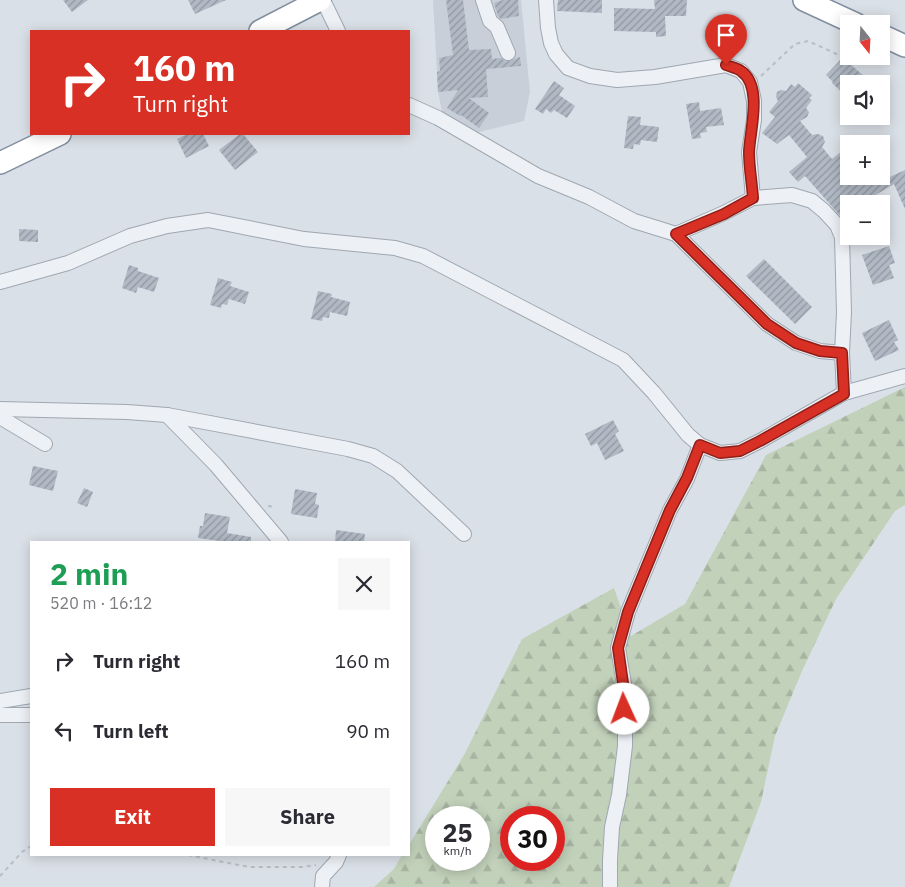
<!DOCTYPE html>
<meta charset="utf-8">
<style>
:root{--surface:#fff;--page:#f7f7f7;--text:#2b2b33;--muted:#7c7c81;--accent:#d93025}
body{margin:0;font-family:"IBM Plex Sans",sans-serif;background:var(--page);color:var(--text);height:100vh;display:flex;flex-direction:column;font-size:19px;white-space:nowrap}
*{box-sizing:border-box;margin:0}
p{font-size:16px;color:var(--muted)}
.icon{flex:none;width:28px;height:28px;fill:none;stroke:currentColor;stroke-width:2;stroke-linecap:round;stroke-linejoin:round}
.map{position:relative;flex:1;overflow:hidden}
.details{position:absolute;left:30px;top:541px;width:380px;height:315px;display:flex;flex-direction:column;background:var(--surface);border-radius:0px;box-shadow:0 2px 12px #0003}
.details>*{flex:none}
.top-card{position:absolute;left:30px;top:30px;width:380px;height:105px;border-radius:0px;box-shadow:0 2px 12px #0003;background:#d93025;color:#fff;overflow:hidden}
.needle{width:32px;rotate:162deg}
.buttons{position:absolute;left:840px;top:15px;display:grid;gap:10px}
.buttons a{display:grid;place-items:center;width:50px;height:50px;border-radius:0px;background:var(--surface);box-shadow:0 2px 12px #0003;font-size:25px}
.speed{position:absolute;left:425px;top:806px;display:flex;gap:10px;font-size:25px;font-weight:700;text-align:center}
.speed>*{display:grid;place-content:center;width:65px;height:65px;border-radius:50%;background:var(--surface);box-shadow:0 2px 12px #0003;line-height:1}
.speed small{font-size:12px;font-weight:400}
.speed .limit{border:8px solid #d22;background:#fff;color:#111}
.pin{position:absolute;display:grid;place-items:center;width:42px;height:42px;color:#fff;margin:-51px -21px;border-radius:50% 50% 50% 0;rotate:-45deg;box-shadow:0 0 5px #0007}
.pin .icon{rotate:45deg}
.me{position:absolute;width:55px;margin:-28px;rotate:358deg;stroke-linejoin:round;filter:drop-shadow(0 0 4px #0008)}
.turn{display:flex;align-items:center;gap:18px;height:105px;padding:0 20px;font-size:22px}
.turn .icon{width:65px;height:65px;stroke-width:2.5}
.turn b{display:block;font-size:35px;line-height:42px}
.round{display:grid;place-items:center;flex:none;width:52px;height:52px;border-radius:0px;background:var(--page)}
.headline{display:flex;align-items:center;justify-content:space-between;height:85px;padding:0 20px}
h1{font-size:30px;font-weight:700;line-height:38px;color:#1e9e55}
.button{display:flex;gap:10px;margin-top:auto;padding:10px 20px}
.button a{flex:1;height:58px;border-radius:0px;background:var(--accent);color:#fff;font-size:20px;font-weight:700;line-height:58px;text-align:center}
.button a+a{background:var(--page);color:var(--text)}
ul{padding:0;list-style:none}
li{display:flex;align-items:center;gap:15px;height:70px;padding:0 20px}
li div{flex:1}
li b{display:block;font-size:19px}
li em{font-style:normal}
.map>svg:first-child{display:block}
.built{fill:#c8cfd9}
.forest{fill:url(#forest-firs);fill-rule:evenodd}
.building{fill:url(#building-hatch)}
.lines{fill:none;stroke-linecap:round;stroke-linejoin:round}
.minor-casing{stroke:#9fa7b1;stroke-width:16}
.highway-casing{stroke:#808e9f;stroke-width:24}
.path{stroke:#b8bec5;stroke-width:2;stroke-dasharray:4 4;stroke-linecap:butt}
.minor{stroke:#edf0f5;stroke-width:14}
.highway{stroke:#fff;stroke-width:21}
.route-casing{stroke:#8d1f18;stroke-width:12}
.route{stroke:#d93025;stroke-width:9}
</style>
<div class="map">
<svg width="905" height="887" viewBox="0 0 905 887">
<defs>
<pattern id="forest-firs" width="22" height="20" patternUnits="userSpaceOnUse" patternTransform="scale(1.25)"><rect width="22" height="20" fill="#c2d1ba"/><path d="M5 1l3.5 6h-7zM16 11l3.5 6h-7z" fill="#a6b4a1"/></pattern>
<pattern id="building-hatch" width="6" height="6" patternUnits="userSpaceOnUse" patternTransform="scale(1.25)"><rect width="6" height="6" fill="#b1b9c4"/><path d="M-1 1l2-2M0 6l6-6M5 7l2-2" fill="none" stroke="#9097a1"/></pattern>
</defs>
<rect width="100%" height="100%" fill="#dae0e7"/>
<polygon class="built" points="433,0 521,0 530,92 524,121 475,133 443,116 438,92"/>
<path class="forest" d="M905,387V505L895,511L836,599L802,671L775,736L761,802L729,887H374L394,869L402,855H409V845L464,755L522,639L614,588L631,636L685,604L766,455ZM436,818H479V860H436ZM511,818H554V860H511Z"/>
<g class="building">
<polygon points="63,0 88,0 72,12"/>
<polygon points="188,0 226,0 195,14"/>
<polygon points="446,0 463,0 469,50 491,49 492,59 501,58 506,62 520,57 521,66 486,69 488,97 469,98 489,113 479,128 461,115 460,116 447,108 458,90 438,92 437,72 440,71 439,58 453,55"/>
<polygon points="503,0 518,0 519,16 501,19 498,16 494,3"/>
<polygon points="558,0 602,0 602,13 557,11"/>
<polygon points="654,0 687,0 686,16 665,16 666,36 656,37 656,32 614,31 614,8 655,9"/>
<polygon points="841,59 848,65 849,63 873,84 849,84 849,99 832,83 833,82 826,75"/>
<polygon points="554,81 564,88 559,95 575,106 567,118 554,110 551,113 546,109 543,114 535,109"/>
<polygon points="798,83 812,95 809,98 812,100 806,108 809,112 807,117 800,121 812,135 818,134 823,136 825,142 822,147 832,159 842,151 849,159 849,184 861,176 875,176 879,182 905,170 905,209 894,184 867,200 869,204 849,204 849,228 843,219 805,176 798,182 789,172 807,157 789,135 777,144 762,133 775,117 769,112 778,101 776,97 777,92 781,90 786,91 791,84 795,87"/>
<polygon points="699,102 700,111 721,108 724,125 706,127 707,132 700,133 701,138 692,139 686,104"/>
<polygon points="628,116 641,117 640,125 659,127 657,142 641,140 640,145 634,144 633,149 624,148"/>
<polygon points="187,134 203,134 209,146 186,158 177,139"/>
<polygon points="240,134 243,134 258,152 235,170 219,150"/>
<polygon points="19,229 38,230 38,242 19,241"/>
<polygon points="889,246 895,263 889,265 894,278 873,285 862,255"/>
<polygon points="764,259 812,307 795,324 746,276"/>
<polygon points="129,265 138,268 138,271 159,278 154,292 138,287 136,293 122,288"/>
<polygon points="218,278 232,282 230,286 249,292 245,304 229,299 227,305 222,304 221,308 210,305"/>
<polygon points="318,291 332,294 331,297 350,302 347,316 330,312 329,318 323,317 322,321 311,319"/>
<polygon points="889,320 898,340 894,342 899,350 875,361 862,333"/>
<polygon points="613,420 619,431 615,434 624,451 605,460 597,443 591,446 585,434"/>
<polygon points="33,466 58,471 53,491 29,485"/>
<polygon points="84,488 93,492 87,507 77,503"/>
<polygon points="295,489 317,493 315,504 319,505 317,518 291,514"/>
<polygon points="205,513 230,517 227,533 251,537 251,542 227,542 198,538 200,526 203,526"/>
<polygon points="336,530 365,534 364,542 335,542"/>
</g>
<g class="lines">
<g class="minor-casing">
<g id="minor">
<polyline points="323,0 338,31"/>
<polyline points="483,0 490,21 497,27 508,53"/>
<polyline points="546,0 548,28 551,43 556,54 568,68 590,76 617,80 655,77 726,65 741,71 750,82 754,101 754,120 749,152 753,198"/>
<polyline points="409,105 438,118 538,176 589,197 634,221 676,234 767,324 796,343 820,351 842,353"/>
<polyline points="676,234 724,213 753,198 792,195 812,201 824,211 837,225 842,237 844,312 842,353 844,393"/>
<polyline points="0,282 68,263 130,236 167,226 208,220 304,239 395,248 423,256 623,360 654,393 688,435 700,445 720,453 740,451 760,441 844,393 905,376"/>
<polyline points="0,409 127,412 167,415 348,449 373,456 397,471 464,534"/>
<polyline points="167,415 216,465 281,542"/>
<polyline points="0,417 45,444"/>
<polyline points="0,701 31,696"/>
<polyline points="0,715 31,715"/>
<polyline points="322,887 323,876 336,862 339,855"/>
<polyline points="610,887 610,860 612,827 619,795 625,746 625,690 618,648 628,612 670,510 687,479 700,445"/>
</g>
</g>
<g class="highway-casing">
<g id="highway">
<polyline points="804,0 856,24"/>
<polyline points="260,31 320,0"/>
<polyline points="881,35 905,46"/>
<polyline points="0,163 60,134"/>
</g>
</g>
<g class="path">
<polyline points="761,76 795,44 808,41 841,56"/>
<polyline points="268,506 275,507"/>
<polyline points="257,542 262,542"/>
<polyline points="188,855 249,867 302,867 316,865"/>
<polyline points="0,876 22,852 31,846"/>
</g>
<use href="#minor" class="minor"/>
<use href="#highway" class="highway"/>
</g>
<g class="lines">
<g class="route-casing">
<path id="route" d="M624,709V690L618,648L628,612L670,510L687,478L700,445L720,453L740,451L760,441L844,394L842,353L820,351L796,343L767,324L676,234L724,214L753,198C752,183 749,167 749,152C750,130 763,86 741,71C737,68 731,67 726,65"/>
</g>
<use href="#route" class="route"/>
</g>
</svg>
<div class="buttons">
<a><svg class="needle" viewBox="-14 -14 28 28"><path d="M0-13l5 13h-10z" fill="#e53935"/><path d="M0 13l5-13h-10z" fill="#7c7c81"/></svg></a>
<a><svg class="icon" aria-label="sound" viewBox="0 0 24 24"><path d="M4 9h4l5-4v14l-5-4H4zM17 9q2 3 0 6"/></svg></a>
<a>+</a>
<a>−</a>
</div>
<div class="speed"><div>25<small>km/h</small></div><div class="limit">30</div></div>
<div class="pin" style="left:726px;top:65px;background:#d93025"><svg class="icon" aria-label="arrive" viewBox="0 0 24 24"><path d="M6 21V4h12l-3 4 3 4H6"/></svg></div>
<svg class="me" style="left:624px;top:709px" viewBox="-20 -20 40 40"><circle r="19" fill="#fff"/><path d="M0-13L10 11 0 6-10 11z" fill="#d93025"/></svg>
<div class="top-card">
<div class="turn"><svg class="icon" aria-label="right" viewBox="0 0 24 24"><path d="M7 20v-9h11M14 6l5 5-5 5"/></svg><div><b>160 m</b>Turn right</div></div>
</div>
<section class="details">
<div class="headline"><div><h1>2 min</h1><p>520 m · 16:12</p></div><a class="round"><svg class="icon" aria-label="close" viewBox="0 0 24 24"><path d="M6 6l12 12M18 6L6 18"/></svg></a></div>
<ul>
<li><svg class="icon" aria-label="right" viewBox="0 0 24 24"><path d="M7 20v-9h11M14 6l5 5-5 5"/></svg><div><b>Turn right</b></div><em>160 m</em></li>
<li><svg class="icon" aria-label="left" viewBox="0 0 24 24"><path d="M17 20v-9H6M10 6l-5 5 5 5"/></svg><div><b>Turn left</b></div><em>90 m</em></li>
</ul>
<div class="button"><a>Exit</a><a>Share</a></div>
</section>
</div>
